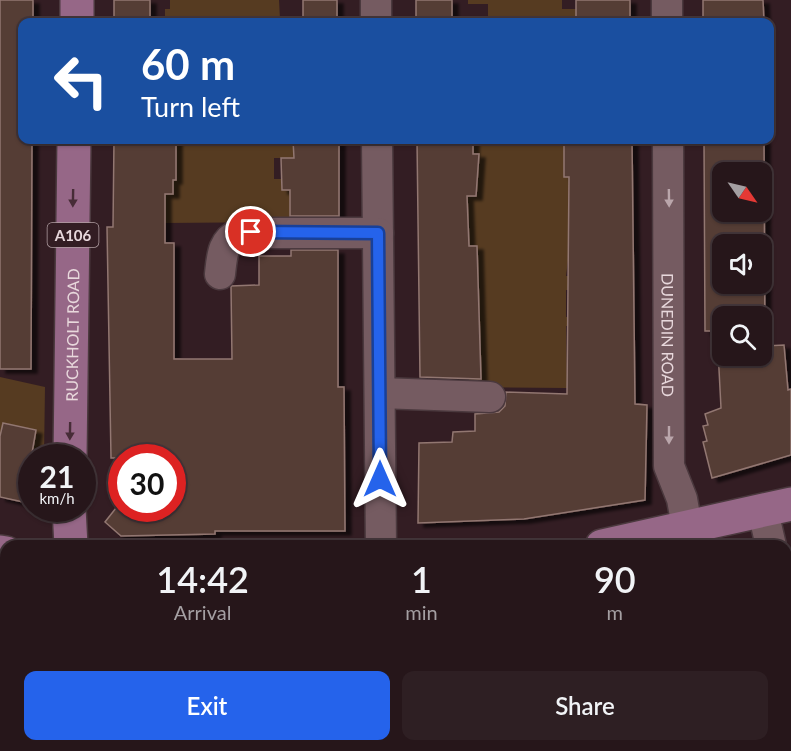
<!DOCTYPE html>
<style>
:root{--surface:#26161a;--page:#2e1f23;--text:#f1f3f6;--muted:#a49fa2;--line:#423539;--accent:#2563eb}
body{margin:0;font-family:Lato,sans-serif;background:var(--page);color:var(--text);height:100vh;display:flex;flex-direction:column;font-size:22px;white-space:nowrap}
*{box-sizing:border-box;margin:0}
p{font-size:20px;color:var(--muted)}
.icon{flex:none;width:33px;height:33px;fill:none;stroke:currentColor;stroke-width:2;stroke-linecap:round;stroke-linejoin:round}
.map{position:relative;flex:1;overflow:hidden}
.panel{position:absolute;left:0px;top:540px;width:792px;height:212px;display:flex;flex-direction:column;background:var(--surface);border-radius:18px 18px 0 0;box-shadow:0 2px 4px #0004,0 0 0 2px var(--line)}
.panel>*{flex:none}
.guide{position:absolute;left:18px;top:18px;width:756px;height:126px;border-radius:12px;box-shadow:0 2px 4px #0004,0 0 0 2px var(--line);background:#1a4fa0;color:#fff;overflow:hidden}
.needle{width:39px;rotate:124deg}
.tools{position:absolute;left:712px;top:162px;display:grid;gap:12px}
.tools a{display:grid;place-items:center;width:60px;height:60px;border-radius:12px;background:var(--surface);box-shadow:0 2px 4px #0004,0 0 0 2px var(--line);font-size:30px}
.speed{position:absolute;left:18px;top:444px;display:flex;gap:12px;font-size:30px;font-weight:700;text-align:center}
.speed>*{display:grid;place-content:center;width:78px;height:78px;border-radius:50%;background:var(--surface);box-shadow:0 2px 4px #0004,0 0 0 2px var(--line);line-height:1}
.speed small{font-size:15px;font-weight:400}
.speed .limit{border:9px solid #d22;background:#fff;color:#111}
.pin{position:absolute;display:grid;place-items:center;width:51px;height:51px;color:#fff;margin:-26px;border:3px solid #fff;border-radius:50%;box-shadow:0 2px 6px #0007}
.me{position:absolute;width:66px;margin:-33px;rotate:0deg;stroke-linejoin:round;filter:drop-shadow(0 0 4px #0008)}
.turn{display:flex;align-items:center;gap:21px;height:126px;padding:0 24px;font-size:27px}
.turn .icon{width:78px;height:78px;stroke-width:2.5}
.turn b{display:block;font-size:42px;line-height:51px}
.eta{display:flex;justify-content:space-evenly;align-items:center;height:102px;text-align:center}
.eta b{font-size:36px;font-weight:600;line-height:42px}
.action{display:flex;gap:12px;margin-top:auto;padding:12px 24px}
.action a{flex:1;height:69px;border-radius:12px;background:var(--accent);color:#fff;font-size:24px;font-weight:600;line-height:69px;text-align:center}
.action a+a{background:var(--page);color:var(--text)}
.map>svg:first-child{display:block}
.green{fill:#563b21}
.building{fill:#543c36;stroke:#927771;stroke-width:1.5;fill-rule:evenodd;filter:url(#shadow)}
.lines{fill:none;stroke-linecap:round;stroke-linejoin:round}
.minor-casing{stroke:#4b393e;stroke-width:33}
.major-casing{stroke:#4b393e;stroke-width:36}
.minor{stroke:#755b61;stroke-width:30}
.major{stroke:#966787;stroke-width:33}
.oneway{fill:#472c37}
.oneway2{fill:#baa6ab}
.route-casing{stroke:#184099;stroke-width:15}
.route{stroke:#2563eb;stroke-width:10}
.labels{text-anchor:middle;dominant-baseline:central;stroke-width:6;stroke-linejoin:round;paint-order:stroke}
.shield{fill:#331d23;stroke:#b2a0a4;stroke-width:1.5}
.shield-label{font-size:15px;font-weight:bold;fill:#e8d8dc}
.street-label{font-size:16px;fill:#e8d8dc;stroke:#331d23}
</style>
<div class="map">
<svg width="791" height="751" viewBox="0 0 791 751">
<defs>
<filter id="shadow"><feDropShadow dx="6" dy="4" stdDeviation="1.5" flood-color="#0009"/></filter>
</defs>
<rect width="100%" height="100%" fill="#331d23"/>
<g class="green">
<polygon points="170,0 279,0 280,19 303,19 303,22 150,22 165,20 165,9 170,9"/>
<polygon points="468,0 562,0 562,9 597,9 576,9 576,22 452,22 452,20 488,19 488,4 468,4"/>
<polygon points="176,140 293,140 294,158 274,158 274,179 282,179 282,190 307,189 290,208 290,222 164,223 149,194 173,194 173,180 176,180"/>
<polygon points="473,140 564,140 564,177 579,177 566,276 599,276 599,290 566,290 566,317 599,317 580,326 566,326 567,388 469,387 469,367 481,367 477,246 453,246 468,231 468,205 453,205 453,196 476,196 479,154 473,154"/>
<polygon points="0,377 45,387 44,457 32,458 29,465 36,430 0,436"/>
</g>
<g class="building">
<polygon points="0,0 33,0 33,22 22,22 22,140 32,140 31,369 0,369"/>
<rect x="114" y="0" width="36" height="22"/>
<rect x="303" y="0" width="34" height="22"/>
<rect x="416" y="0" width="36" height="22"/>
<rect x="576" y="0" width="54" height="22"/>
<polygon points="703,0 763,0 764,22 703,22"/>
<polygon points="114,140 176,140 176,180 173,180 173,194 165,194 165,243 174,243 174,359 232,359 231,286 259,285 259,256 291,256 291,250 338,250 338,387 344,387 345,531 215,531 215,534 121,536 105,522 116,508 172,508 172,458 111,458 107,227 113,227"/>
<polygon points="293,140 339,140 339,216 290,216 290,190 282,190 281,158 294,158"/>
<polygon points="417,140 473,140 473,154 479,154 476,196 467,196 469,246 477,246 481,379 420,377"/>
<polygon points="564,140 632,140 635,404 647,405 645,500 524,519 418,523 419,443 452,442 453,432 475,431 475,414 499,412 505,406 506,392 567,394 569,177 564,177"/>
<path d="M704,140H764L765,346L784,345L788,390L791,389V455L712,478L703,442L707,441L703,426L708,425L705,414L721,408L717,331H705ZM723,172H762V212H723ZM723,244H762V284H723ZM723,316H762V356H723Z"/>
<polygon points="3,423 36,430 32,453 32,490 28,503 0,497 0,436"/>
</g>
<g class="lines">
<g class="minor-casing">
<g id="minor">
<polyline points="376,0 376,22"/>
<polyline points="667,0 667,22"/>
<polyline points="377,140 381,546"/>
<path id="s1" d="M668,140L669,466L682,499L687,527"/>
<path d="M220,274C222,256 222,241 240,233H378"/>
<polyline points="380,393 490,397"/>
<polyline points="763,511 771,546"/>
<polyline points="786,631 791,657"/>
<polyline points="0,716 6,716"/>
<polyline points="564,746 565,751"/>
<polyline points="332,751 332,746"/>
</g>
</g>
<g class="major-casing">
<g id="major">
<polyline points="77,22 77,0"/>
<path id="s2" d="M70,458L74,140"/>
<polyline points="69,508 71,546"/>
<polyline points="602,546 791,504"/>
<polyline points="0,552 6,553"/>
<polyline points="79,751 79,746"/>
</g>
</g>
<use href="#minor" class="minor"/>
<use href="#major" class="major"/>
</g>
<defs><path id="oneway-solid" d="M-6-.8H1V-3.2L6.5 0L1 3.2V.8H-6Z" transform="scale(1.5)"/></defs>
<g class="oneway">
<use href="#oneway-solid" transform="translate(73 198) rotate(91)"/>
<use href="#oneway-solid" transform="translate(70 431) rotate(91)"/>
</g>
<g class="oneway2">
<use href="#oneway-solid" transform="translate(669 198) rotate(89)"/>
<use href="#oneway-solid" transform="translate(669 435) rotate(90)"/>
</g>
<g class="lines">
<g class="route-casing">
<polyline id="route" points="251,232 378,233 380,479"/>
</g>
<use href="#route" class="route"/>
</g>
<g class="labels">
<rect class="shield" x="47.5" y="223" width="51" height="24" rx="4.5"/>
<g class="shield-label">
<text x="73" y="235">A106</text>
</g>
<g class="street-label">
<text stroke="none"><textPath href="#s2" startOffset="123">RUCKHOLT ROAD</textPath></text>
<text stroke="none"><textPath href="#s1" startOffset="195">DUNEDIN ROAD</textPath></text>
</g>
</g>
</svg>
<div class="tools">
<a><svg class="needle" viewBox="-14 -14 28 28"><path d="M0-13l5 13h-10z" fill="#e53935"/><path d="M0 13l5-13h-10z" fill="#a49fa2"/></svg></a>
<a><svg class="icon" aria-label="sound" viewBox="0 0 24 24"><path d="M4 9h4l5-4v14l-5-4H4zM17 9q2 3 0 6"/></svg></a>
<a><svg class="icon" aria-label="search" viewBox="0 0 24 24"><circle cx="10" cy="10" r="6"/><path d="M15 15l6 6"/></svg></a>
</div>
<div class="speed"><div>21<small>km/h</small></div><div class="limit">30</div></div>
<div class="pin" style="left:251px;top:232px;background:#d93025"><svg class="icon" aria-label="arrive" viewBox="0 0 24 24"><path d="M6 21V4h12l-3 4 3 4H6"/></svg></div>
<svg class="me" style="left:380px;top:479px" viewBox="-20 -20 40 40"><path d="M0-17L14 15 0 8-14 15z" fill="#2563eb" stroke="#fff" stroke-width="4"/></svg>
<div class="guide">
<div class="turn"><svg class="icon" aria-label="left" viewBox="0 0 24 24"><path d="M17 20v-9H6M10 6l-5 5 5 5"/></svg><div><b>60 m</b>Turn left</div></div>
</div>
<section class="panel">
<div class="eta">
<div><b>14:42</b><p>Arrival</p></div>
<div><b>1</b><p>min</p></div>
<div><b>90</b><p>m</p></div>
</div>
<div class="action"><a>Exit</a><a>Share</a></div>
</section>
</div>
